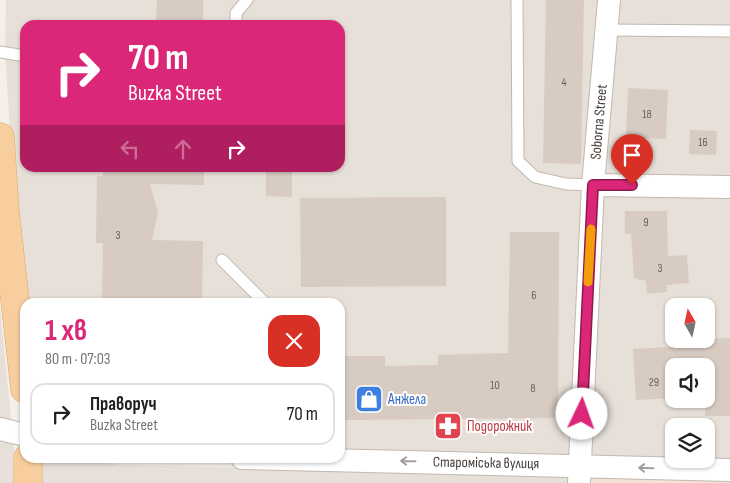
<!DOCTYPE html>
<html lang="uk">
<meta charset="utf-8">
<style>
:root{--surface:#fff;--page:#f2f2f2;--text:#202124;--muted:#757577;--line:#e0e0e0;--accent:#db2777}
body{margin:0;font-family:"Sofia Sans Condensed",sans-serif;background:var(--page);color:var(--text);height:100vh;display:flex;flex-direction:column;font-size:19px;white-space:nowrap}
*{box-sizing:border-box;margin:0}
p{font-size:16px;color:var(--muted)}
.icon{flex:none;width:28px;height:28px;fill:none;stroke:currentColor;stroke-width:2;stroke-linecap:round;stroke-linejoin:round}
.map{position:relative;flex:1;overflow:hidden}
.drawer{position:absolute;left:20px;top:298px;width:325px;height:165px;display:flex;flex-direction:column;background:var(--surface);border-radius:15px;box-shadow:0 1px 4px #0004}
.drawer>*{flex:none}
.guide{position:absolute;left:20px;top:20px;width:325px;height:152px;border-radius:15px;box-shadow:0 1px 4px #0004;background:#db2777;color:#fff;overflow:hidden}
.needle{width:32px;rotate:351deg}
.fabs{position:absolute;left:665px;top:298px;display:grid;gap:10px}
.fabs a{display:grid;place-items:center;width:50px;height:50px;border-radius:10px;background:var(--surface);box-shadow:0 1px 4px #0004;font-size:25px}
.pin{position:absolute;display:grid;place-items:center;width:42px;height:42px;color:#fff;margin:-51px -21px;border-radius:50% 50% 50% 0;rotate:-45deg;box-shadow:0 0 5px #0007}
.pin .icon{rotate:45deg}
.me{position:absolute;width:55px;margin:-28px;rotate:3deg;stroke-linejoin:round;filter:drop-shadow(0 0 4px #0008)}
.turn{display:flex;align-items:center;gap:18px;height:105px;padding:0 25px;font-size:22px}
.turn .icon{width:65px;height:65px;stroke-width:2.5}
.turn b{display:block;font-size:35px;line-height:42px}
.lanes{display:flex;align-items:center;height:48px;padding:0 25px;background:#0003;justify-content:center;gap:25px;direction:ltr}
.lanes .off{opacity:.35}
.round{display:grid;place-items:center;flex:none;width:52px;height:52px;border-radius:15px;background:var(--page)}
.head{display:flex;align-items:center;justify-content:space-between;height:85px;padding:0 25px}
h1{font-size:30px;font-weight:700;line-height:38px;color:var(--accent)}
ul{padding:0;list-style:none}
li{display:flex;align-items:center;gap:15px;height:62px;margin:0 10px 8px;padding:0 15px;border:2px solid var(--line);border-radius:15px}
li div{flex:1}
li b{display:block;font-size:19px}
li em{font-style:normal}
.map>svg:first-child{display:block}
.residential{fill:#e7e0d8;fill-rule:evenodd}
.commercial{fill:#f4e2d6}
.building{fill:#d8cbc2}
.lines{fill:none;stroke-linecap:round;stroke-linejoin:round}
.lane-casing{stroke:#c2b8af;stroke-width:13}
.street-casing{stroke:#c2b8af;stroke-width:24}
.primary-casing{stroke:#dda76e;stroke-width:29}
.lane{stroke:#fff;stroke-width:11}
.street{stroke:#fff;stroke-width:22}
.primary{stroke:#f8ce9e;stroke-width:28}
.oneway{stroke:#a39e9c}
.route-casing{stroke:#8e194d;stroke-width:12}
.route{stroke:#db2777;stroke-width:9}
.slow{stroke:#f59e0b;stroke-width:9}
.labels{text-anchor:middle;dominant-baseline:central;stroke-width:4;stroke-linejoin:round;paint-order:stroke}
.number-label{font-size:12px;fill:#6b615a}
.street-label{font-size:15px;fill:#473e38;stroke:#fff}
.shop-label{font-size:15px;fill:#366cbe;stroke:#fff;text-anchor:start}
.health-label{font-size:15px;fill:#be3a42;stroke:#fff;text-anchor:start}
</style>
<div class="map">
<svg width="730" height="483" viewBox="0 0 730 483">
<rect width="100%" height="100%" fill="#f4efe9"/>
<g class="residential">
<path d="M6,0H598L569,455L340,449V302H27L15,211L5,51ZM25,25H340V168H25Z"/>
<path d="M620,0H730V459H706V426H674V458L590,456L604,186ZM674,306H706V339H674ZM674,366H706V399H674Z"/>
<polygon points="0,308 16,469 15,483 0,483"/>
<polygon points="38,458 81,458 120,465 568,476 568,483 38,483"/>
</g>
<polygon class="commercial" points="590,477 730,481 730,483 590,483"/>
<g class="building">
<polygon points="157,0 203,0 203,25 156,25"/>
<polygon points="546,0 584,0 581,164 543,163"/>
<polygon points="628,88 668,90 666,139 626,137"/>
<polygon points="690,130 717,131 716,155 689,154"/>
<polygon points="103,168 204,168 204,185 150,184 158,213 152,240 203,241 202,300 155,300 155,302 102,302 103,243 96,243 97,176 103,176"/>
<polygon points="266,168 292,168 292,197 266,196"/>
<polygon points="446,197 446,286 301,287 300,198"/>
<polygon points="625,211 667,211 668,256 687,255 689,283 667,285 667,292 647,294 646,281 634,278 631,233 625,234"/>
<polygon points="510,232 559,232 558,418 344,420 343,356 385,356 385,366 438,365 438,355 508,353"/>
<polygon points="730,338 730,416 705,416 706,366 674,366 674,398 636,400 633,349 703,345 703,339"/>
</g>
<g class="lines">
<g class="lane-casing">
<g id="lane">
<polyline points="517,0 518,161 535,177 566,184 593,185"/>
<polyline points="236,25 236,13 247,0"/>
<polyline points="607,30 730,31"/>
<polyline points="0,52 25,56"/>
<polyline points="222,260 264,302"/>
</g>
</g>
<g class="street-casing">
<g id="street">
<polyline points="593,185 730,187"/>
<polyline points="0,429 25,435"/>
<polyline points="242,458 730,470"/>
<polyline points="579,483 593,185 609,0"/>
</g>
</g>
<g class="primary-casing">
<g id="primary">
<polyline points="0,137 5,212 25,389"/>
<polyline points="28,458 28,483"/>
</g>
</g>
<use href="#lane" class="lane"/>
<use href="#street" class="street"/>
<use href="#primary" class="primary"/>
</g>
<defs><path id="oneway-shaft" d="M-6 0H5M1.5-3L5.5 0L1.5 3" fill="none" stroke-width="1.6" stroke-linecap="round" stroke-linejoin="round" transform="scale(1.25)"/></defs>
<g class="oneway">
<use href="#oneway-shaft" transform="translate(408 461) rotate(-179)"/>
<use href="#oneway-shaft" transform="translate(646 468) rotate(-178)"/>
</g>
<g class="lines">
<g class="route-casing">
<polyline id="route" points="582,414 593,185 632,185"/>
</g>
<use href="#route" class="route"/>
<polyline class="slow" points="588,282 591,229"/>
</g>
<defs>
<g id="shop-square" transform="scale(1.4375)"><rect x="-9" y="-9" width="18" height="18" rx="4" fill="#3f7fe0" stroke="#fff"/><path d="M-5-2.5h2.3a2.7 3.5 0 0 1 5.4 0H5L5.5 6h-11ZM-1.5-2.5h3a1.5 2.3 0 0 0-3 0Z" fill="#fff"/></g>
<g id="pharmacy-square" transform="scale(1.4375)"><rect x="-9" y="-9" width="18" height="18" rx="4" fill="#e0444e" stroke="#fff"/><path d="M-2-6h4v4h4v4h-4v4h-4v-4h-4v-4h4Z" fill="#fff"/></g>
</defs>
<g fill-rule="evenodd">
<use href="#shop-square" x="369" y="399"/>
<use href="#pharmacy-square" x="448" y="426"/>
</g>
<g class="labels">
<g class="number-label">
<text x="564" y="82">4</text>
<text x="647" y="114">18</text>
<text x="703" y="142">16</text>
<text x="646" y="222">9</text>
<text x="118" y="235">3</text>
<text x="660" y="268">3</text>
<text x="534" y="295">6</text>
<text x="654" y="382">29</text>
<text x="495" y="385">10</text>
<text x="533" y="388">8</text>
</g>
<g class="street-label">
<text transform="translate(599 122) rotate(-85)">Soborna Street</text>
<text transform="translate(486 463) rotate(1)">Староміська вулиця</text>
</g>
<g class="shop-label">
<text x="388" y="399">Анжела</text>
</g>
<g class="health-label">
<text x="467" y="426">Подорожник</text>
</g>
</g>
</svg>
<div class="fabs">
<a><svg class="needle" viewBox="-14 -14 28 28"><path d="M0-13l5 13h-10z" fill="#e53935"/><path d="M0 13l5-13h-10z" fill="#757577"/></svg></a>
<a><svg class="icon" aria-label="sound" viewBox="0 0 24 24"><path d="M4 9h4l5-4v14l-5-4H4zM17 9q2 3 0 6"/></svg></a>
<a><svg class="icon" aria-label="layers" viewBox="0 0 24 24"><path d="M12 4l9 5-9 5-9-5zM3 14l9 5 9-5"/></svg></a>
</div>
<div class="pin" style="left:632px;top:185px;background:#d93025"><svg class="icon" aria-label="arrive" viewBox="0 0 24 24"><path d="M6 21V4h12l-3 4 3 4H6"/></svg></div>
<svg class="me" style="left:582px;top:414px" viewBox="-20 -20 40 40"><circle r="19" fill="#fff"/><path d="M0-13L10 11 0 6-10 11z" fill="#db2777"/></svg>
<div class="guide">
<div class="turn"><svg class="icon" aria-label="right" viewBox="0 0 24 24"><path d="M7 20v-9h11M14 6l5 5-5 5"/></svg><div><b>70 m</b>Buzka Street</div></div>
<div class="lanes"><svg class="icon off" aria-label="left" viewBox="0 0 24 24"><path d="M17 20v-9H6M10 6l-5 5 5 5"/></svg><svg class="icon off" aria-label="ahead" viewBox="0 0 24 24"><path d="M12 20V5M6 11l6-6 6 6"/></svg><svg class="icon" aria-label="right" viewBox="0 0 24 24"><path d="M7 20v-9h11M14 6l5 5-5 5"/></svg></div>
</div>
<section class="drawer">
<div class="head"><div><h1>1 хв</h1><p>80 m · 07:03</p></div><a class="round" style="background:#d93025;color:#fff"><svg class="icon" aria-label="close" viewBox="0 0 24 24"><path d="M6 6l12 12M18 6L6 18"/></svg></a></div>
<ul>
<li><svg class="icon" aria-label="right" viewBox="0 0 24 24"><path d="M7 20v-9h11M14 6l5 5-5 5"/></svg><div><b>Праворуч</b><p>Buzka Street</p></div><em>70 m</em></li>
</ul>
</section>
</div>
